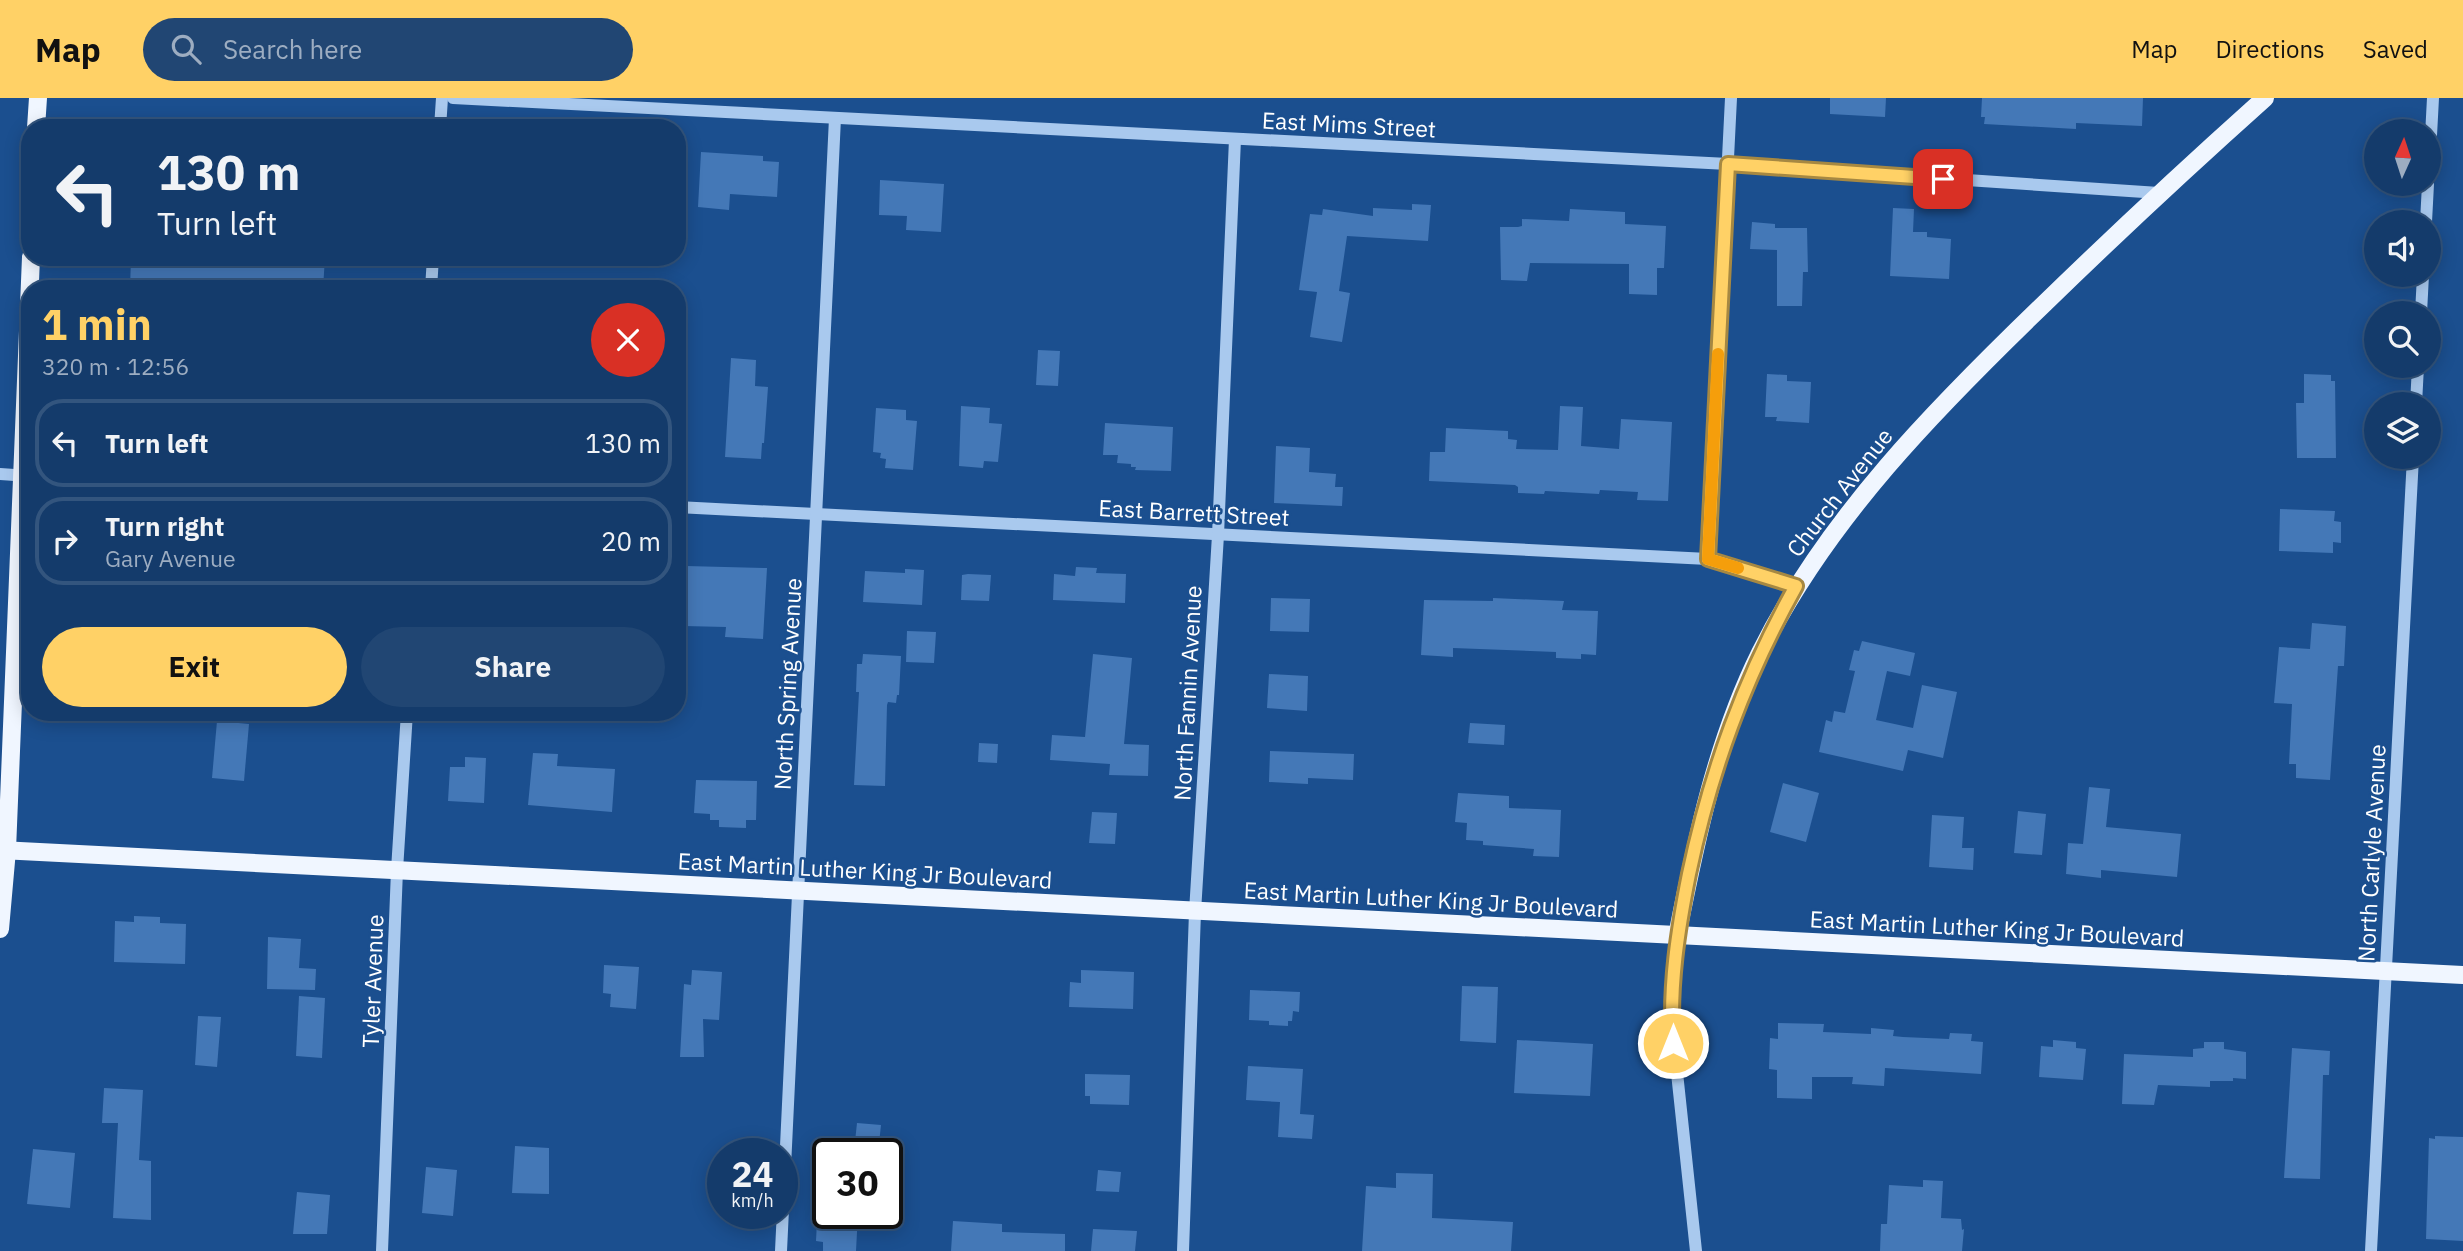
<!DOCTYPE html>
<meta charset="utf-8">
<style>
:root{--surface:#143b6b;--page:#214673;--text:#f1f3f6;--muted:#9dadc1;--line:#33557e;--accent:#ffd166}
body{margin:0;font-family:"IBM Plex Sans",sans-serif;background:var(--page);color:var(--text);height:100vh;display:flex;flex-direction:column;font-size:26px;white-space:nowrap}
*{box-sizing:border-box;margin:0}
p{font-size:23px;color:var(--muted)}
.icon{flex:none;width:38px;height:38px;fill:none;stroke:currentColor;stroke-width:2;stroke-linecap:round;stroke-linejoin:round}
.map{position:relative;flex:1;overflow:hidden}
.side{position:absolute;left:21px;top:182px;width:665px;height:441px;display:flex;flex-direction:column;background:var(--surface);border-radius:28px;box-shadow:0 4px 18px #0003,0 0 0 2px var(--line)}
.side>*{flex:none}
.top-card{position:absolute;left:21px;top:21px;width:665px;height:147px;border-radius:28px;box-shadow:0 4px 18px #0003,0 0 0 2px var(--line);background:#143b6b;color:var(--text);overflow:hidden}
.needle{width:46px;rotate:3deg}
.buttons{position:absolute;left:2364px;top:21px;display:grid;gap:14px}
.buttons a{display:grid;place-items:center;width:77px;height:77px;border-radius:50%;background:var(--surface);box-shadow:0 4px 18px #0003,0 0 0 2px var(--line);font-size:35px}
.speed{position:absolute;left:707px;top:1040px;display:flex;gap:14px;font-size:35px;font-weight:700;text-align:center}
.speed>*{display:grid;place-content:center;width:91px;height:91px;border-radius:50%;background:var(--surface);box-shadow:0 4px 18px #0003,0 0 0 2px var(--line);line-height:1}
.speed small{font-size:18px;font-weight:400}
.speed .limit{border:4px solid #111;border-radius:10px;background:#fff;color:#111}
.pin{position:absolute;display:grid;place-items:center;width:60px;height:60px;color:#fff;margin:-30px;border-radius:14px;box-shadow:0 4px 10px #0006}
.me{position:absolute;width:77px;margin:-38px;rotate:0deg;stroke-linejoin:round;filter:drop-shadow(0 0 5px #0008)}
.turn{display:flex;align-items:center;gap:24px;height:147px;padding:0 21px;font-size:32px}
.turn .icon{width:91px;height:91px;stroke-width:2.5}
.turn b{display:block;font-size:49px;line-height:60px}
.round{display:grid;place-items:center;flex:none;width:74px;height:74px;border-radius:37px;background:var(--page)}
.overview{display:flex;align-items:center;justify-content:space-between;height:119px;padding:0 21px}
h1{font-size:42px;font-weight:700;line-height:52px;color:var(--accent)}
.cta{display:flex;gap:14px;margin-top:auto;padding:14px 21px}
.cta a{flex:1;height:80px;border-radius:42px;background:var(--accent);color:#111;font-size:28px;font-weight:700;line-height:80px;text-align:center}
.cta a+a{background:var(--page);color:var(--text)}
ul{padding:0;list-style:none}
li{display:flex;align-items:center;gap:21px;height:88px;margin:0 14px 10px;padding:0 7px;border:4px solid var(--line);border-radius:28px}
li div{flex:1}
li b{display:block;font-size:26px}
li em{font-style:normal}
header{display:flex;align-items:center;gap:42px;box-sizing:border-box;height:98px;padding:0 35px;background:var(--accent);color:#111}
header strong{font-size:33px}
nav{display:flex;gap:38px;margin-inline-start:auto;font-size:24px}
.search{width:490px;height:63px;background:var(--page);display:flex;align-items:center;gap:18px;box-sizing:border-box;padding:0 24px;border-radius:38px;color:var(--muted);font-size:26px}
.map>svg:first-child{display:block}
.building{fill:#4478b7}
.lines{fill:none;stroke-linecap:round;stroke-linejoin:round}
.minor{stroke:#a9c9ee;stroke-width:12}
.major{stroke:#f0f6ff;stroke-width:18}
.route-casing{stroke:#a68842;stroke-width:18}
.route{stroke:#ffd166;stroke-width:12}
.slow{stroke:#f59e0b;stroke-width:12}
.labels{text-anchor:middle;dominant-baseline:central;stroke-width:5;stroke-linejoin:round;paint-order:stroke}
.street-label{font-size:23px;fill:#fff;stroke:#1b4f8f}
</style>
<header>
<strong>Map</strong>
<div class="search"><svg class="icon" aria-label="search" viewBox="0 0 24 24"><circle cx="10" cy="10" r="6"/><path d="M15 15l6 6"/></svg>Search here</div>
<nav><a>Map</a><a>Directions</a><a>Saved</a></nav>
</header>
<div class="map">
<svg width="2463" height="1153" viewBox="0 0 2463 1153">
<rect width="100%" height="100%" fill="#1b4f8f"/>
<g class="building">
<polygon points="1830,0 1886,0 1885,19 1830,16"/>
<polygon points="1982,0 2143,0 2142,28 2076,25 2076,31 1984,26 1985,19 1981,19"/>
<polygon points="701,54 763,58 763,63 779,64 777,99 730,96 729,112 698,109"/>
<polygon points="880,82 944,86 941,134 906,132 907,118 879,117"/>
<polygon points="1412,106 1431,107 1428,143 1347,138 1339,193 1350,195 1342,244 1310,239 1317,194 1299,192 1310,116 1322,117 1323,111 1373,118 1373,110 1412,112"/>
<polygon points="1893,110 1914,111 1913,134 1927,134 1927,139 1951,141 1949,181 1890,178"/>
<polygon points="1570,111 1625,114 1625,126 1666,128 1664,170 1657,170 1657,197 1629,196 1629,166 1530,165 1527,183 1501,182 1500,129 1518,129 1522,128 1522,121 1569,123"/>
<polygon points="1752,124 1775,126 1775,130 1807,130 1808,174 1803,174 1802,208 1777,208 1777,152 1750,151"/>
<polygon points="131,159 325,159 323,191 130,191"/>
<polygon points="1038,252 1060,253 1058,288 1036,287"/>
<polygon points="731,260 756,262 755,288 768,289 764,345 762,345 761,361 725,359"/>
<polygon points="1767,276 1787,277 1787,283 1811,284 1809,325 1776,323 1777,319 1765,319"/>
<polygon points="2304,276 2331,277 2331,283 2335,283 2336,360 2297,360 2296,305 2304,305"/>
<polygon points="961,308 990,310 989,325 1002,326 998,364 984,363 983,370 959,368"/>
<polygon points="1560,308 1583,309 1581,348 1619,351 1621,321 1672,324 1668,403 1637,402 1638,394 1600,392 1599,396 1545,393 1544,396 1518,395 1518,389 1515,387 1429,383 1430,354 1445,354 1446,330 1508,333 1508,341 1517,342 1516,351 1558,352"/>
<polygon points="876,310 906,312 906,322 917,323 913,372 885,370 886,361 880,360 881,355 873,354"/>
<polygon points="1105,325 1173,329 1171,373 1135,372 1136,369 1131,369 1131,366 1117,365 1118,357 1103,357"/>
<polygon points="1276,348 1310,350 1309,374 1336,376 1335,389 1343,389 1342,408 1274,405"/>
<polygon points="2280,411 2335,413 2334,423 2341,424 2341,445 2333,444 2333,455 2279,453"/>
<polygon points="686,468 767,470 763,541 725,539 726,529 684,528"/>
<polygon points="1076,469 1097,470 1096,475 1126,476 1125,505 1053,502 1054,476 1075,478"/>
<polygon points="905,471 924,472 922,507 863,504 865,473 905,475"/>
<polygon points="968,476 991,477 989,503 961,502 962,477"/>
<polygon points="1271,500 1310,501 1309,534 1270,533"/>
<polygon points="1493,500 1564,503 1562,512 1598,513 1596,557 1581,556 1581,561 1556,560 1556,554 1453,550 1453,559 1421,557 1424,502 1493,503"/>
<polygon points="2312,525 2346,528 2344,568 2338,568 2330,682 2296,680 2296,666 2289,666 2292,606 2274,605 2279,549 2310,551"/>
<polygon points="907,533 936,534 934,565 906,564"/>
<polygon points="1862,543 1915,555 1910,578 1887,573 1876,622 1913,630 1922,587 1957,594 1943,660 1908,652 1903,673 1819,654 1826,622 1832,624 1834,613 1845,615 1855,573 1849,572 1854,552 1859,553"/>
<polygon points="863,556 901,558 899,597 897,597 896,605 888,604 887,607 885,688 854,687 859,594 856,594 857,566 862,566"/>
<polygon points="1093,556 1132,560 1124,646 1149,647 1148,678 1109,677 1110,666 1050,662 1052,637 1085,639"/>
<polygon points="1269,576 1308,578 1307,613 1267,610"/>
<polygon points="217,623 249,626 244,683 212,680"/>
<polygon points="1470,625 1505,627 1504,647 1468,645"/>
<polygon points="979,645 998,646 997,665 978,664"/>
<polygon points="1270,653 1354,656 1353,682 1308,680 1308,686 1269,684"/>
<polygon points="533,655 558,656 557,668 615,671 612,714 528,707"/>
<polygon points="465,659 486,660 484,705 448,703 450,669 465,669"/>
<polygon points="696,682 757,683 756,722 746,722 746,730 719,729 719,722 710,722 710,716 694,715"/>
<polygon points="1783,685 1819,695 1806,744 1770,734"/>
<polygon points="2089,689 2110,691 2106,729 2181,736 2177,779 2101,772 2101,780 2066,776 2068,745 2083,746"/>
<polygon points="1458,695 1509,698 1509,710 1561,712 1559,759 1533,758 1534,751 1483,747 1483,743 1466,742 1467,725 1455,724"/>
<polygon points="2018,713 2046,716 2042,757 2014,755"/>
<polygon points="1092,714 1117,715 1115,746 1089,745"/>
<polygon points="1932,717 1964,719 1962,750 1974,750 1973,772 1929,769"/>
<polygon points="134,818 160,819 160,825 186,826 185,866 114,864 115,823 134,824"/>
<polygon points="268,839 301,841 299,870 316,871 315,892 267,891"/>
<polygon points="604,867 639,869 636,911 610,909 611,896 603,895"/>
<polygon points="692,872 722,874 719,922 703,921 704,959 680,959 684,886 691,887"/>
<polygon points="1081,872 1134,874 1133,911 1069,909 1070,884 1081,885"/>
<polygon points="1462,888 1498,889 1496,945 1460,943"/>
<polygon points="1250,892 1300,894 1299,914 1293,913 1292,923 1288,923 1288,928 1269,927 1269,923 1249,922"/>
<polygon points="299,898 325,900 322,960 296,958"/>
<polygon points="198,918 221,919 217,969 195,967"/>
<polygon points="1778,925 1824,926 1823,934 1871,936 1871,930 1894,932 1893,938 1903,939 1949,941 1950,935 1972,936 1971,943 1983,944 1981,976 1885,970 1884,988 1852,986 1853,979 1812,979 1812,1001 1777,1000 1777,972 1769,971 1770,940 1778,941"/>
<polygon points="1517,942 1593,946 1590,998 1514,995"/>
<polygon points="2053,942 2076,944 2076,950 2086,951 2083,982 2039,979 2041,948 2053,949"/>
<polygon points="2204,944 2224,944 2224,951 2246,954 2246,981 2233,980 2233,983 2210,983 2210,989 2158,987 2154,1007 2122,1006 2124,956 2193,959 2193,951 2204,950"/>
<polygon points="2292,950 2330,953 2329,977 2323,977 2320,1081 2284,1080"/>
<polygon points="1248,968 1303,971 1300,1016 1314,1017 1312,1041 1278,1039 1280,1004 1246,1002"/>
<polygon points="1085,976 1130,977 1129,1007 1090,1006 1090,998 1085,998"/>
<polygon points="104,990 143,992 139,1062 151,1063 151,1122 113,1120 118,1025 102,1025"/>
<polygon points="857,1025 881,1027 878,1055 854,1053"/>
<polygon points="2435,1038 2463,1039 2463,1143 2426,1141 2429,1040 2435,1041"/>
<polygon points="515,1048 549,1050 549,1096 512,1095"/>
<polygon points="33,1051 75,1055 70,1110 27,1106"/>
<polygon points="426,1069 457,1072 453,1118 422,1115"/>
<polygon points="1098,1072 1121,1074 1119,1094 1096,1093"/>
<polygon points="1396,1075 1433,1076 1432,1120 1513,1124 1511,1153 1362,1153 1366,1088 1396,1090"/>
<polygon points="1923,1082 1943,1083 1941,1120 1961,1121 1962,1132 1964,1131 1962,1153 1880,1153 1881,1126 1887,1126 1889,1087 1923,1089"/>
<polygon points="297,1094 330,1097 327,1136 293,1136"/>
<polygon points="826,1115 858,1115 856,1153 823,1153 823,1144 816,1143 817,1123 825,1124"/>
<polygon points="953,1123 1002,1126 1002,1134 1065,1136 1065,1153 951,1153"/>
<polygon points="1093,1131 1137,1133 1135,1153 1091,1153"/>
</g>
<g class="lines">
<g class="minor">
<polyline points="453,0 1728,66 2159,95"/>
<polyline points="440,30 442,0"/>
<polyline points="2429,75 2433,0"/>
<polyline points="2426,124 2428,86"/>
<polyline points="431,191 433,159"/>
<polyline points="2421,215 2423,177"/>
<polyline points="2416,306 2418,268"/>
<polyline points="0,376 29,378"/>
<polyline points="677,409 1708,461 1796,488"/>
<polyline points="1708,461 1731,0"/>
<polyline points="1677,838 1672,928 1696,1153"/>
<polyline points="382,1153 397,772 407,614"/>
<polyline points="781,1153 835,20"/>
<polyline points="1183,1153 1195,814 1218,437 1235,41"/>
<polyline points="2371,1153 2413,359"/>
</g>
<g class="major">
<polyline points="36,30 38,0"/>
<polyline points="0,752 2463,877"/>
<polyline points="0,831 7,752 31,159"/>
<path d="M1677,838C1696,742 1716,644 1760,555C1827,420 1937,309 2045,205C2117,135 2190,67 2265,0"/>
</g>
</g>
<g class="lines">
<g class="route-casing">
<path id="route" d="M1673,945C1669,888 1678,831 1689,776C1711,672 1744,581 1796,488L1708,461L1728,66L1943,81"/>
</g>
<use href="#route" class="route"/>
<polyline class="slow" points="1718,256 1708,461 1738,470"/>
</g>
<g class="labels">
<g class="street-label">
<text transform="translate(1349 26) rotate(3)">East Mims Street</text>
<text transform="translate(1839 394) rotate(-52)">Church Avenue</text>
<text transform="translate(1194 414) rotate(3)">East Barrett Street</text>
<text transform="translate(787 586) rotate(-87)">North Spring Avenue</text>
<text transform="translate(1187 595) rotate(-87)">North Fannin Avenue</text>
<text transform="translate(2371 755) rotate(-87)">North Carlyle Avenue</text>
<text transform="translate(865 772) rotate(3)">East Martin Luther King Jr Boulevard</text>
<text transform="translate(1431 801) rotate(3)">East Martin Luther King Jr Boulevard</text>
<text transform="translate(1997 830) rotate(3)">East Martin Luther King Jr Boulevard</text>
<text transform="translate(372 883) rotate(-88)">Tyler Avenue</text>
</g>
</g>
</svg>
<div class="buttons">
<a><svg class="needle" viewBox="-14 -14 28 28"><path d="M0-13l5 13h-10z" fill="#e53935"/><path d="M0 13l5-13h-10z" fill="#9dadc1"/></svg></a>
<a><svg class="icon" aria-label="sound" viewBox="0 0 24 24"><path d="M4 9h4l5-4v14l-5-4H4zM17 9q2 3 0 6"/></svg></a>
<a><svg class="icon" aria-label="search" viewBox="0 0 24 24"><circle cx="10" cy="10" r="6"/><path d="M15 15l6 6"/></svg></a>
<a><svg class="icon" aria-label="layers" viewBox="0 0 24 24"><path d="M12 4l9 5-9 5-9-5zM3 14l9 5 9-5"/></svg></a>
</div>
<div class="speed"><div>24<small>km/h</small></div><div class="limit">30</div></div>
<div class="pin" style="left:1943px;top:81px;background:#d93025"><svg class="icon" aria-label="arrive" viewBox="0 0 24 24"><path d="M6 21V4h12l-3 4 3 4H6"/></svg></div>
<svg class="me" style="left:1673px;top:945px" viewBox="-20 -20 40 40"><circle r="17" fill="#ffd166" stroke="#fff" stroke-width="3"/><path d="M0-11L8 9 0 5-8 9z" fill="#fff"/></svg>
<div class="top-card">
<div class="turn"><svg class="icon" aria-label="left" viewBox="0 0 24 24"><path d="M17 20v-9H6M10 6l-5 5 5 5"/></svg><div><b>130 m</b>Turn left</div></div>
</div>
<section class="side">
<div class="overview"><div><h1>1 min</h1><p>320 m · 12:56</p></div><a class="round" style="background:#d93025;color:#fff"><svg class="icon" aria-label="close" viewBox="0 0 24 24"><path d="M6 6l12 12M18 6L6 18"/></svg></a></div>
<ul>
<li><svg class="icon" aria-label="left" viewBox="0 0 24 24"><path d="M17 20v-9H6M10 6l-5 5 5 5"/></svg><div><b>Turn left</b></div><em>130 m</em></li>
<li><svg class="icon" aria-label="right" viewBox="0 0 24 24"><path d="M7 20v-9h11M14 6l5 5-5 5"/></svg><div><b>Turn right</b><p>Gary Avenue</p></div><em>20 m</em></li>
</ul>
<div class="cta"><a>Exit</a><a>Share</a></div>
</section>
</div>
